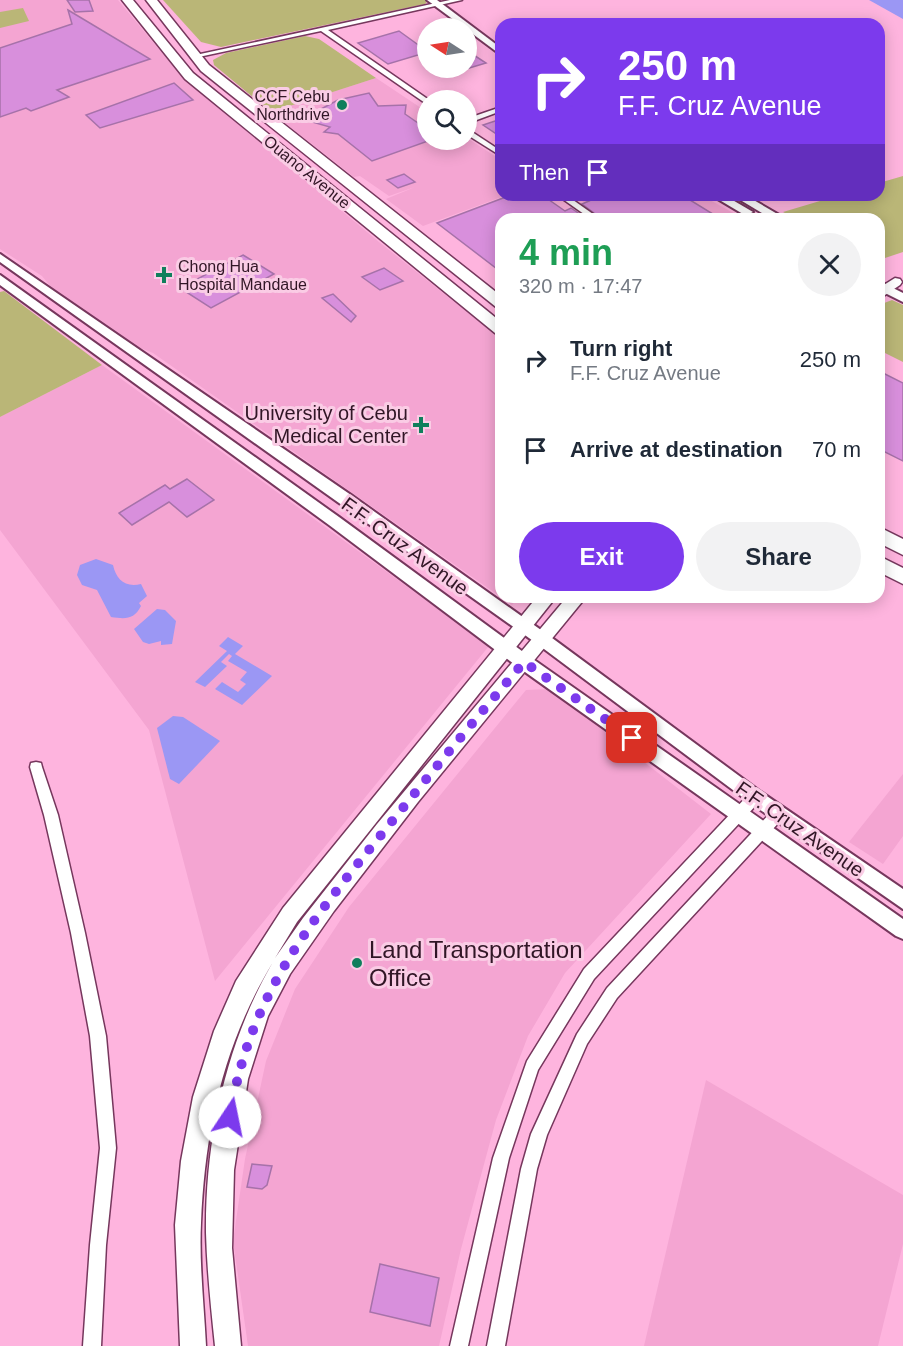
<!DOCTYPE html>
<meta charset="utf-8">
<style>
:root{--surface:#fff;--page:#f2f2f3;--text:#1f2937;--muted:#747a83;--accent:#7c3aed}
body{margin:0;font-family:Arial,sans-serif;background:var(--page);color:var(--text);height:100vh;display:flex;flex-direction:column;font-size:22px;white-space:nowrap}
*{box-sizing:border-box;margin:0}
p{font-size:20px;color:var(--muted)}
.icon{flex:none;width:33px;height:33px;fill:none;stroke:currentColor;stroke-width:2;stroke-linecap:round;stroke-linejoin:round}
.map{position:relative;flex:1;overflow:hidden}
.details{position:absolute;left:495px;top:213px;width:390px;height:390px;display:flex;flex-direction:column;background:var(--surface);border-radius:18px;box-shadow:0 3px 15px #0003}
.details>*{flex:none}
.banner{position:absolute;left:495px;top:18px;width:390px;height:183px;border-radius:18px;box-shadow:0 3px 15px #0003;background:#7c3aed;color:#fff;overflow:hidden}
.needle{width:39px;rotate:282deg}
.fabs{position:absolute;left:417px;top:18px;display:grid;gap:12px}
.fabs a{display:grid;place-items:center;width:60px;height:60px;border-radius:50%;background:var(--surface);box-shadow:0 3px 15px #0003;font-size:30px}
.pin{position:absolute;display:grid;place-items:center;width:51px;height:51px;color:#fff;margin:-26px;border-radius:12px;box-shadow:0 3px 9px #0006}
.me{position:absolute;width:66px;margin:-33px;rotate:11deg;stroke-linejoin:round;filter:drop-shadow(0 0 4px #0008)}
.turn{display:flex;align-items:center;gap:21px;height:126px;padding:0 24px;font-size:27px}
.turn .icon{width:78px;height:78px;stroke-width:2.5}
.turn b{display:block;font-size:42px;line-height:51px}
.then{display:flex;align-items:center;height:57px;padding:0 24px;background:#0003;gap:12px;font-size:22px}
.round{display:grid;place-items:center;flex:none;width:63px;height:63px;border-radius:32px;background:var(--page)}
.summary{display:flex;align-items:center;justify-content:space-between;height:102px;padding:0 24px}
h1{font-size:36px;font-weight:600;line-height:45px;color:#1e9e55}
.action{display:flex;gap:12px;margin-top:auto;padding:12px 24px}
.action a{flex:1;height:69px;border-radius:36px;background:var(--accent);color:#fff;font-size:24px;font-weight:600;line-height:69px;text-align:center}
.action a+a{background:var(--page);color:var(--text)}
ul{padding:0;list-style:none}
li{display:flex;align-items:center;gap:18px;height:90px;padding:0 24px}
li div{flex:1}
li b{display:block;font-size:22px}
li em{font-style:normal}
.map>svg:first-child{display:block}
.built{fill:#f4a5d2}
.green{fill:#bab677}
.water{fill:#9b97f4}
.building{fill:#d88fdc;stroke:#a672a9;stroke-width:1.5}
.lines{fill:none;stroke-linecap:round;stroke-linejoin:round}
.minor-casing{stroke:#76375d;stroke-width:3}
.tertiary-casing{stroke:#76375d;stroke-width:4}
.secondary-casing{stroke:#76375d;stroke-width:3}
.trunk-casing{stroke:#76375d;stroke-width:3}
.minor{fill:#fff;fill-rule:evenodd}
.tertiary{fill:#fff;fill-rule:evenodd}
.secondary{fill:#fff;fill-rule:evenodd}
.trunk{fill:#fff;fill-rule:evenodd}
.route{stroke:#7c3aed;stroke-width:10;stroke-dasharray:0 18}
.poi-dot{fill:#0f7f5c;stroke:#facce5;stroke-width:2}
.labels{text-anchor:middle;dominant-baseline:central;stroke-width:6;stroke-linejoin:round;paint-order:stroke}
.far-poi-label{font-size:16px;fill:#311626;stroke:#facce5;text-anchor:end}
.far-street-label{font-size:16px;fill:#311626;stroke:#facce5}
.poi-label{font-size:20px;fill:#311626;stroke:#facce5;text-anchor:end}
.street-label{font-size:20px;fill:#311626;stroke:#facce5}
.near-poi-label{font-size:24px;fill:#311626;stroke:#facce5;text-anchor:start}
</style>
<div class="map">
<svg width="903" height="1346" viewBox="0 0 903 1346">
<rect width="100%" height="100%" fill="#feb4de"/>
<g class="built">
<polygon points="0,0 118,0 183,78 379,242 501,339 501,597 519,597 512,605 153,353 138,347 51,287 42,276 0,249"/>
<polygon points="376,78 427,112 428,140 466,140 467,138 501,160 501,195 507,195 423,226 386,199 415,187 389,196 360,176 354,177 271,112"/>
<polygon points="573,195 701,195 744,219 610,219"/>
<polygon points="102,365 489,646 215,981 149,730 0,530 0,417"/>
<polygon points="550,689 711,814 565,973 528,1036 496,1120 461,1249 439,1346 248,1346 233,1241 245,1159 266,1061 295,989 349,907 526,690"/>
<polygon points="903,774 903,836 883,864 849,842"/>
<polygon points="706,1080 903,1195 903,1244 878,1346 644,1346"/>
</g>
<g class="green">
<polygon points="163,0 427,0 428,1 425,4 221,47 201,42"/>
<polygon points="23,8 29,21 0,28 0,12"/>
<polygon points="305,36 319,39 376,78 271,112 214,65 213,60 226,53"/>
<polygon points="903,176 903,252 879,260 879,219 796,219 783,212 840,195 879,195 879,183"/>
<polygon points="4,291 102,365 0,417 0,292"/>
<polygon points="892,300 903,305 903,362 879,350 879,305"/>
</g>
<g class="water">
<polygon points="869,0 903,0 903,19"/>
<path d="M96,559L113,565C116,579 125,588 141,584L147,596L139,603L141,606C134,620 125,619 111,617L97,590L82,585L77,575L80,565Z"/>
<polygon points="157,609 165,610 176,621 172,644 161,645 161,641 149,644 143,642 134,629"/>
<polygon points="228,637 243,646 235,654 272,676 242,705 215,689 222,682 238,692 246,684 240,680 247,672 228,661 232,656 229,654 221,662 227,666 205,687 195,682 227,651 219,646"/>
<polygon points="173,716 183,717 220,741 179,784 170,779 157,728"/>
</g>
<g class="building">
<polygon points="67,0 89,0 93,11 75,12"/>
<polygon points="68,10 150,59 57,90 69,97 31,111 26,108 0,117 0,48 72,24"/>
<polygon points="399,31 428,52 388,64 358,43"/>
<polygon points="466,50 486,63 466,69"/>
<polygon points="174,83 193,100 100,128 86,115"/>
<polygon points="369,93 378,106 406,105 405,114 428,130 428,141 372,161 338,134 324,132 330,127 302,119 338,100"/>
<polygon points="501,119 501,137 483,125"/>
<polygon points="404,174 415,182 398,188 387,180"/>
<polygon points="511,195 542,195 565,211 571,208 587,219 501,219 501,272 437,223"/>
<polygon points="581,195 682,195 721,219 602,219 582,204 589,201"/>
<polygon points="243,255 274,274 211,308 180,288"/>
<polygon points="384,268 403,281 380,290 362,277"/>
<polygon points="333,294 356,316 351,322 322,298"/>
<polygon points="879,371 903,383 903,461 879,449"/>
<polygon points="187,479 214,500 187,517 169,502 132,525 119,513 165,485 170,489"/>
<polygon points="252,1164 272,1166 267,1185 262,1189 247,1187"/>
<polygon points="380,1264 439,1278 430,1326 370,1312"/>
</g>
<g class="lines">
<g class="minor-casing">
<g id="minor">
<polygon points="450,0 462,0 328,30 429,100 428,100 428,105 321,31 194,58 191,56"/>
<polygon points="501,107 501,111 466,124 466,119"/>
<polygon points="466,128 501,151 501,156 466,134"/>
<polygon points="557,195 566,195 600,219 591,219"/>
<polygon points="36,762 41,763 42,767 58,815 85,933 106,1036 116,1148 106,1245 101,1346 83,1346 90,1245 100,1148 90,1036 71,933 44,815 30,767 31,763"/>
<polygon points="755,791 760,793 762,797 760,801 594,979 538,1070 509,1158 468,1346 450,1346 493,1158 527,1061 584,969 750,793"/>
<polygon points="779,807 784,809 786,813 784,817 617,998 587,1044 547,1135 537,1169 505,1346 487,1346 521,1169 531,1134 577,1034 607,988 774,809"/>
</g>
</g>
<g class="tertiary-casing">
<g id="tertiary">
<polygon points="427,0 437,0 501,48 501,55"/>
<polygon points="711,195 724,195 753,212 747,215 743,214"/>
<polygon points="732,195 745,195 786,219 772,219"/>
<polygon points="0,254 351,495 548,635 761,792 903,889 903,909 749,802 536,643 0,262"/>
<polygon points="0,275 339,517 530,657 903,919 903,939 896,936 518,667 329,525 0,285"/>
<polygon points="879,281 903,293 903,302 879,290"/>
</g>
</g>
<g class="secondary-casing">
<g id="secondary">
<polygon points="895,278 900,279 902,282 900,285 879,299 879,288"/>
<path d="M537,597H556L297,922L275,958L303,918L377,824L567,597H586L418,802L334,911L290,974L268,1016L248,1079L234,1170L232,1248L241,1346H215C211,1308 207,1270 206,1233C205,1139 226,1043 273,962C224,1043 205,1128 201,1223C199,1263 204,1305 206,1346H180L175,1225L181,1161L193,1097L214,1031L236,981L283,908Z"/>
</g>
</g>
<g class="trunk-casing">
<g id="trunk">
<polygon points="122,0 133,0 193,73 501,322 501,335 495,333 185,79"/>
<polygon points="146,0 157,0 209,65 501,296 501,309 496,307 201,71"/>
<polygon points="879,527 903,539 903,555 879,543"/>
<polygon points="879,556 903,568 903,584 879,572"/>
</g>
</g>
<use href="#minor" class="minor"/>
<use href="#tertiary" class="tertiary"/>
<use href="#secondary" class="secondary"/>
<use href="#trunk" class="trunk"/>
</g>
<g class="lines">
<path class="route" d="M230,1117C249,995 310,923 385,830C431,773 477,717 524,662L632,738"/>
</g>
<g class="poi-dot">
<circle cx="342" cy="105" r="6"/>
<path d="M161 266h6v6h6v6h-6v6h-6v-6h-6v-6h6z"/>
<path d="M418 416h6v6h6v6h-6v6h-6v-6h-6v-6h6z"/>
<circle cx="357" cy="963" r="6"/>
</g>
<g class="labels">
<g class="far-poi-label">
<text x="330" y="96">CCF Cebu<tspan x="330" dy="18">Northdrive</tspan></text>
<text x="178" y="266" text-anchor="start">Chong Hua<tspan x="178" dy="18">Hospital Mandaue</tspan></text>
</g>
<g class="far-street-label">
<text transform="translate(307 172) rotate(39)">Ouano Avenue</text>
</g>
<g class="poi-label">
<text x="408" y="413">University of Cebu<tspan x="408" dy="23">Medical Center</tspan></text>
</g>
<g class="street-label">
<text transform="translate(405 546) rotate(36)">F.F. Cruz Avenue</text>
<text transform="translate(800 829) rotate(35)">F.F. Cruz Avenue</text>
</g>
<g class="near-poi-label">
<text x="369" y="949">Land Transportation<tspan x="369" dy="28">Office</tspan></text>
</g>
</g>
</svg>
<div class="fabs">
<a><svg class="needle" viewBox="-14 -14 28 28"><path d="M0-13l5 13h-10z" fill="#e53935"/><path d="M0 13l5-13h-10z" fill="#747a83"/></svg></a>
<a><svg class="icon" aria-label="search" viewBox="0 0 24 24"><circle cx="10" cy="10" r="6"/><path d="M15 15l6 6"/></svg></a>
</div>
<div class="pin" style="left:632px;top:738px;background:#d93025"><svg class="icon" aria-label="arrive" viewBox="0 0 24 24"><path d="M6 21V4h12l-3 4 3 4H6"/></svg></div>
<svg class="me" style="left:230px;top:1117px" viewBox="-20 -20 40 40"><circle r="19" fill="#fff"/><path d="M0-13L10 11 0 6-10 11z" fill="#7c3aed"/></svg>
<div class="banner">
<div class="turn"><svg class="icon" aria-label="right" viewBox="0 0 24 24"><path d="M7 20v-9h11M14 6l5 5-5 5"/></svg><div><b>250 m</b>F.F. Cruz Avenue</div></div>
<div class="then">Then<svg class="icon" aria-label="arrive" viewBox="0 0 24 24"><path d="M6 21V4h12l-3 4 3 4H6"/></svg></div>
</div>
<section class="details">
<div class="summary"><div><h1>4 min</h1><p>320 m · 17:47</p></div><a class="round"><svg class="icon" aria-label="close" viewBox="0 0 24 24"><path d="M6 6l12 12M18 6L6 18"/></svg></a></div>
<ul>
<li><svg class="icon" aria-label="right" viewBox="0 0 24 24"><path d="M7 20v-9h11M14 6l5 5-5 5"/></svg><div><b>Turn right</b><p>F.F. Cruz Avenue</p></div><em>250 m</em></li>
<li><svg class="icon" aria-label="arrive" viewBox="0 0 24 24"><path d="M6 21V4h12l-3 4 3 4H6"/></svg><div><b>Arrive at destination</b></div><em>70 m</em></li>
</ul>
<div class="action"><a>Exit</a><a>Share</a></div>
</section>
</div>
